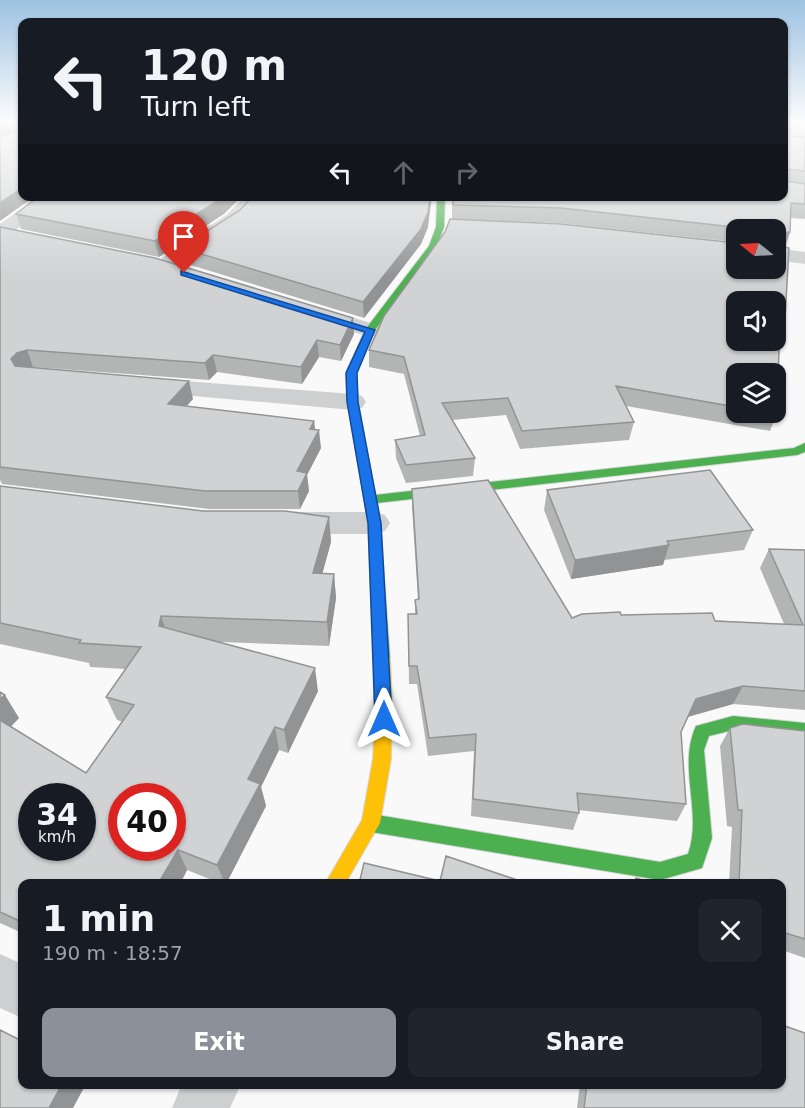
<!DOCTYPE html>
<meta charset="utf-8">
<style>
body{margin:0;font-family:"DejaVu Sans",sans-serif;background:#20242c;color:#f1f3f6;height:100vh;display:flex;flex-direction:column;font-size:22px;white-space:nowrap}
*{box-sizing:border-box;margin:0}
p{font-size:20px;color:#9ea1a6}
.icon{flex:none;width:33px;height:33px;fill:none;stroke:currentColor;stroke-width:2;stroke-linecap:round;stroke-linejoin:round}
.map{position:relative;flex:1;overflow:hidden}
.side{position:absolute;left:18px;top:879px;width:768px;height:210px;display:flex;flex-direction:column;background:#171b24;border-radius:12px;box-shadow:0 2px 4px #0004}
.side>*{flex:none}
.banner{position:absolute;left:18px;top:18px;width:770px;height:183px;border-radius:12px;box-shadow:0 2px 4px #0004;background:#171b24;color:#f1f3f6;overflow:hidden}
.needle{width:39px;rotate:288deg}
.tools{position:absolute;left:726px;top:219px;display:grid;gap:12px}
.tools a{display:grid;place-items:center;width:60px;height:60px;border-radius:12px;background:#171b24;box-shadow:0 2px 4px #0004;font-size:30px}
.speed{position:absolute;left:18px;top:783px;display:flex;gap:12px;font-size:30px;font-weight:700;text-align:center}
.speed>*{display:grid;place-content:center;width:78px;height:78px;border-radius:50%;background:#171b24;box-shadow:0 2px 4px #0004;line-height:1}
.speed small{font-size:15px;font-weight:400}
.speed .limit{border:9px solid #d22;background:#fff;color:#111}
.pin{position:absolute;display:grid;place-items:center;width:51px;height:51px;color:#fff;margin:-62px -26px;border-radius:50% 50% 50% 0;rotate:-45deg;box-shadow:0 0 6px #0007}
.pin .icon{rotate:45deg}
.me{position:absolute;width:66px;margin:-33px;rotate:0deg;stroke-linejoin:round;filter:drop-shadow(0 0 4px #0008)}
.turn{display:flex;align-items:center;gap:21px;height:126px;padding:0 24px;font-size:27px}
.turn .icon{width:78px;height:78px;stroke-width:2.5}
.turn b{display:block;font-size:42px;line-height:51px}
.lanes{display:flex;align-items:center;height:57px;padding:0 24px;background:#0003;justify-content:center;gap:30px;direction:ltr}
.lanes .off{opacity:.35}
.round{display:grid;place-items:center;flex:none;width:63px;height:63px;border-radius:12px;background:#20242c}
.headline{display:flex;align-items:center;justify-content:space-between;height:102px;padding:0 24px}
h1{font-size:36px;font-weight:800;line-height:45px}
.button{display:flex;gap:12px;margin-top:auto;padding:12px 24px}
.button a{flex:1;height:69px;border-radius:12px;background:#8c9099;color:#fff;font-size:24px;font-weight:800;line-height:69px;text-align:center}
.button a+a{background:#20242c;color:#f1f3f6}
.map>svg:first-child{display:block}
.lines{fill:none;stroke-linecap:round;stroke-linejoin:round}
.fast-casing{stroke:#d5d6d7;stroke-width:2}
.slow-casing{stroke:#d5d6d7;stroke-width:2}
.street{fill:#cecfd0;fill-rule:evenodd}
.fast{fill:#4caf50;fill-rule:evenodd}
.slow{fill:#ffc107;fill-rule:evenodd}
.wall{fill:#b3b5b5;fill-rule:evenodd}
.shaded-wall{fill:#929394}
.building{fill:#d0d2d3;stroke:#929394;stroke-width:1.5;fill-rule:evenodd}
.route{fill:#1a73e8;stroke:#114b97;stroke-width:1.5}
</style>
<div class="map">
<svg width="805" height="1108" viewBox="0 0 805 1108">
<rect width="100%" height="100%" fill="#f9f9f9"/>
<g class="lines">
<g class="fast-casing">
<path id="fast" d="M 437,196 L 445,196 L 444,227 L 437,246 L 375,330 L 356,373 L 358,402 L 375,495 L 794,448 L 805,443 L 805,452 L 797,455 L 377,503 L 380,523 L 390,658 L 387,662 L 382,664 L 377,662 L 374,658 L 368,523 L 348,402 L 346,373 L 365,330 L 429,246 L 436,227 Z
M 733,716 L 805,723 L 805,737 L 733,730 L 709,736 L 704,750 L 712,838 L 702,868 L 660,880 L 371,832 L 365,829 L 362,823 L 365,817 L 371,814 L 660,862 L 688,854 C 703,812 677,767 696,726 Z"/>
</g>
<g class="slow-casing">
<path id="slow" d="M 382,652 L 387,654 L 390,658 L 392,700 L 391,759 L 380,823 L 345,884 L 325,884 L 362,820 L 373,759 L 376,700 L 374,658 L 377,654 Z"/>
</g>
<path class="street" d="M 39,196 L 60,196 L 7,237 L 0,239 L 0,224 Z
M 246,196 L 266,196 L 240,223 L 170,270 L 156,270 L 153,266 L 156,262 L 226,215 Z
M 776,248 L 805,252 L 805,264 L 776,260 Z
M 310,305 L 378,325 L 382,330 L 378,335 L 370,337 L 302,317 L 299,312 L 302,307 Z
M 145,378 L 353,394 L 362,396 L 366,402 L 362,408 L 353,410 L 136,391 L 132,386 L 136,381 Z
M 285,512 L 374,512 L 385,515 L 390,523 L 385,531 L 374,534 L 285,534 L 274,531 L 269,523 L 274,515 Z
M 0,954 L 22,964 L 22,1018 L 0,1008 Z
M 182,1084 L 241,1084 L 230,1108 L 172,1108 Z"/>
<use href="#fast" class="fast"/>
<use href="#slow" class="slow"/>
</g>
<path class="wall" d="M 783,123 L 805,123 L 805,219 L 791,218 L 790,232 L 785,247 L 785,319 L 780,333 L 777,413 L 770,431 L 626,406 L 634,422 L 629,440 L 520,449 L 506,415 L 452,420 L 475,458 L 473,476 L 406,483 L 396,458 L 395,440 L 420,436 L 404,374 L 369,367 L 369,350 L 736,268 L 776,230 L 736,230 L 736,242 L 559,223 L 452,219 L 452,196 L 783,196 ZM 736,374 L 776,412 L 736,412 Z
M 240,210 L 428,227 L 421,244 L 364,318 L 184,263 L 181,248 Z
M 225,213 L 159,257 L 21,229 L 16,214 Z
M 0,227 L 353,318 L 354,334 L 341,361 L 319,357 L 302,384 L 217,372 L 209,380 L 33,367 L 30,368 L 193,399 L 186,406 L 314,421 L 315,430 L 321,448 L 307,475 L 309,491 L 300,509 L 209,509 L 2,484 L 0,480 Z
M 0,486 L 203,511 L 329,517 L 331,542 L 322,573 L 334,574 L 336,598 L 329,646 L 221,642 L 318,691 L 288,753 L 279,750 L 261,787 L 266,806 L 226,884 L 222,884 L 187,870 L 180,884 L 22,884 L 22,933 L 0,923 L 0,692 L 19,718 L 11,727 L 86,773 L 123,722 L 117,720 L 106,697 L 125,669 L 90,667 L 89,663 L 0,644 Z
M 412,489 L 572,618 L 621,615 L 784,624 L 760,568 L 769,549 L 805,550 L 805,710 L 733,704 L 688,717 L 681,732 L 686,804 L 677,821 L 578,810 L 579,813 L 573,830 L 471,816 L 474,751 L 428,756 L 417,684 L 409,684 L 408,614 L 415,614 L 415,600 L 418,600 L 412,507 Z
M 547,490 L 753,530 L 744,550 L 664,560 L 663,565 L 571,579 L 544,510 Z
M 730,728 L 805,731 L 805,958 L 782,950 L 782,884 L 729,884 L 732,827 L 727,826 L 720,746 Z
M 404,1084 L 418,1084 L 417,1089 Z
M 580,1084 L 782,1084 L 805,1108 L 577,1108 Z"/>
<path class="shaded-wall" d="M 0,123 L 21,123 L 22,127 L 0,138 Z
M 22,188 L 22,196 L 35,196 L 0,221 L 0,203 Z
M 225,196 L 242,196 L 225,213 L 159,257 L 155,241 Z
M 430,196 L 432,196 L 428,227 L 421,244 L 364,318 L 363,302 Z
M 790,232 L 785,247 L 776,248 L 779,233 Z
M 353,318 L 354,334 L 341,361 L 340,345 Z
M 317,340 L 319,357 L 302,384 L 301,367 Z
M 27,350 L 33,367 L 23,370 L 18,376 L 11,359 L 17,353 Z
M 213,355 L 217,372 L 209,380 L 205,363 Z
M 189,381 L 193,399 L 173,421 L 168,404 Z
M 314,421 L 316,437 L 319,430 L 321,448 L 307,475 L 309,491 L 300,509 L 298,491 L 297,471 L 310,429 Z
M 329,517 L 331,542 L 316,597 L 313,573 Z
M 669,545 L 663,565 L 571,579 L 575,560 Z
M 334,574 L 336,598 L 329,646 L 327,622 Z
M 161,616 L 169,640 L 159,626 Z
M 315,668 L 318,691 L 288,753 L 284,730 Z
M 743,686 L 733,704 L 687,717 L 696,699 Z
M 5,695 L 19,718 L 2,735 L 0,732 L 0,699 Z
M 275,727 L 279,750 L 261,787 L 266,806 L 226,884 L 225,884 L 217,865 L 248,779 Z
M 178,850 L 187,870 L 180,884 L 158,884 Z
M 62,1084 L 86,1084 L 73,1108 L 49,1108 Z"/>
<path class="building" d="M 19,123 L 22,123 L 22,188 L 0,203 L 0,137 L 19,129 Z
M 783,123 L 785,123 L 785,136 L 805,137 L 805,171 L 786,169 L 786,181 L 805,184 L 805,204 L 791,203 L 790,232 L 779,233 L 780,246 L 789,248 L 785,319 L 780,318 L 777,413 L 772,412 L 776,412 L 776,374 L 736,374 L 736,407 L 616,386 L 634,422 L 522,431 L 508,398 L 442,403 L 475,458 L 406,465 L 395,440 L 425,435 L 404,357 L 369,350 L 384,316 L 445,232 L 450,219 L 561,224 L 736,243 L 736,268 L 776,268 L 776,230 L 742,230 L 742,228 L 561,208 L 453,205 L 453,196 L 783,196 ZM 736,302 L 776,302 L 776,340 L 736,340 Z
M 39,196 L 225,196 L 155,241 L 16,214 Z
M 253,196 L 430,196 L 428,212 L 421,229 L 363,302 L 181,248 L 240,210 Z
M 0,227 L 155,258 L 353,318 L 340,345 L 317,340 L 301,367 L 213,355 L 205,363 L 27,350 L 17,353 L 11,359 L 15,366 L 189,381 L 168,404 L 314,421 L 310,429 L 319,430 L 297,471 L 307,473 L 298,491 L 205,491 L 0,467 Z
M 710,470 L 753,530 L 667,541 L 669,545 L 575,560 L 547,490 Z
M 488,480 L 572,618 L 582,614 L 620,612 L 621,615 L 712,613 L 715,621 L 803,625 L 769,549 L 805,550 L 805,691 L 743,686 L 696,699 L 681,732 L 686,804 L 577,793 L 579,813 L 473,799 L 476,734 L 429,738 L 417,666 L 409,666 L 408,614 L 417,614 L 415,600 L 419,599 L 412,489 Z
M 0,486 L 203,511 L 285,511 L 329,517 L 313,573 L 334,574 L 327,622 L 161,616 L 159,626 L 315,668 L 284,730 L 275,727 L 248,779 L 260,784 L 217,865 L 178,850 L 158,884 L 22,884 L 22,922 L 0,912 L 0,720 L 86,773 L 134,705 L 106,697 L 141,647 L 79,643 L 81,640 L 0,623 ZM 32,796 L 82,796 L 82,848 L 32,848 ZM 122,796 L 172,796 L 172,848 L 122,848 Z
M 0,692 L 5,695 L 0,699 Z
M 743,724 L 805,731 L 805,939 L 782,932 L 782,884 L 739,884 L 742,810 L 738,810 L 730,728 Z
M 446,856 L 529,884 L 359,884 L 364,863 L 440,881 Z
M 636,878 L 656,884 L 635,884 Z
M 782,1025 L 805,1033 L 805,1108 L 584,1108 L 587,1084 L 782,1084 Z
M 0,1030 L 22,1041 L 22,1084 L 62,1084 L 49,1108 L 0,1108 Z"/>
<linearGradient id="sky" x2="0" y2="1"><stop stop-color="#9dc2e2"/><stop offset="0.44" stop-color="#fcfcfc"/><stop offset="1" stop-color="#fcfcfc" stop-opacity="0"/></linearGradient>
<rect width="805" height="278" fill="url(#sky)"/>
<path class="route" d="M 181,271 L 375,330 L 357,373 L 358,402 L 381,523 L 392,719 L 390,724 L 378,724 L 375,719 L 368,523 L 347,402 L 346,373 L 365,332 L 181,275 Z"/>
</svg>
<div class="tools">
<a><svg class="needle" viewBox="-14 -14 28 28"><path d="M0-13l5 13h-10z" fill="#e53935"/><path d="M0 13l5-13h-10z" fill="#9ea1a6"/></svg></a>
<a><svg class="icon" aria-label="sound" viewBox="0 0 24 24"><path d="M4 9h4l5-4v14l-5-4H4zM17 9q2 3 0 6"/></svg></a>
<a><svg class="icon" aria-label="layers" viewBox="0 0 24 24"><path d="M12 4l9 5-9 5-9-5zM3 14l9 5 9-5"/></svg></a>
</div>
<div class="speed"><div>34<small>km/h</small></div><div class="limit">40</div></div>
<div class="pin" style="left:184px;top:273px;background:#d93025"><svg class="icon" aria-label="arrive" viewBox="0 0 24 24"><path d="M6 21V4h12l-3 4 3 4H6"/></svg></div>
<svg class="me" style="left:384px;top:719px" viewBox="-20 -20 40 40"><path d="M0-17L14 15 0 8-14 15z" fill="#1a73e8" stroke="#fff" stroke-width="4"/></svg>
<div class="banner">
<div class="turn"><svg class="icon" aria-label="left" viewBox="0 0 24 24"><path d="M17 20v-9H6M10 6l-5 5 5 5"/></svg><div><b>120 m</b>Turn left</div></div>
<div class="lanes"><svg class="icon" aria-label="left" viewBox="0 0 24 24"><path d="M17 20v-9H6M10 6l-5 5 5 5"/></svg><svg class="icon off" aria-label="ahead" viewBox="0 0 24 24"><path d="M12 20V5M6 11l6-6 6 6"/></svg><svg class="icon off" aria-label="right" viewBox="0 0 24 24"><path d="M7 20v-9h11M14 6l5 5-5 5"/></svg></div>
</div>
<section class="side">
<div class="headline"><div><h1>1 min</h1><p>190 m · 18:57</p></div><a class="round"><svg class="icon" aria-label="close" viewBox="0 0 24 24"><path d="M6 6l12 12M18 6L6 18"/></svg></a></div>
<div class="button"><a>Exit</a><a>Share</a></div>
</section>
</div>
